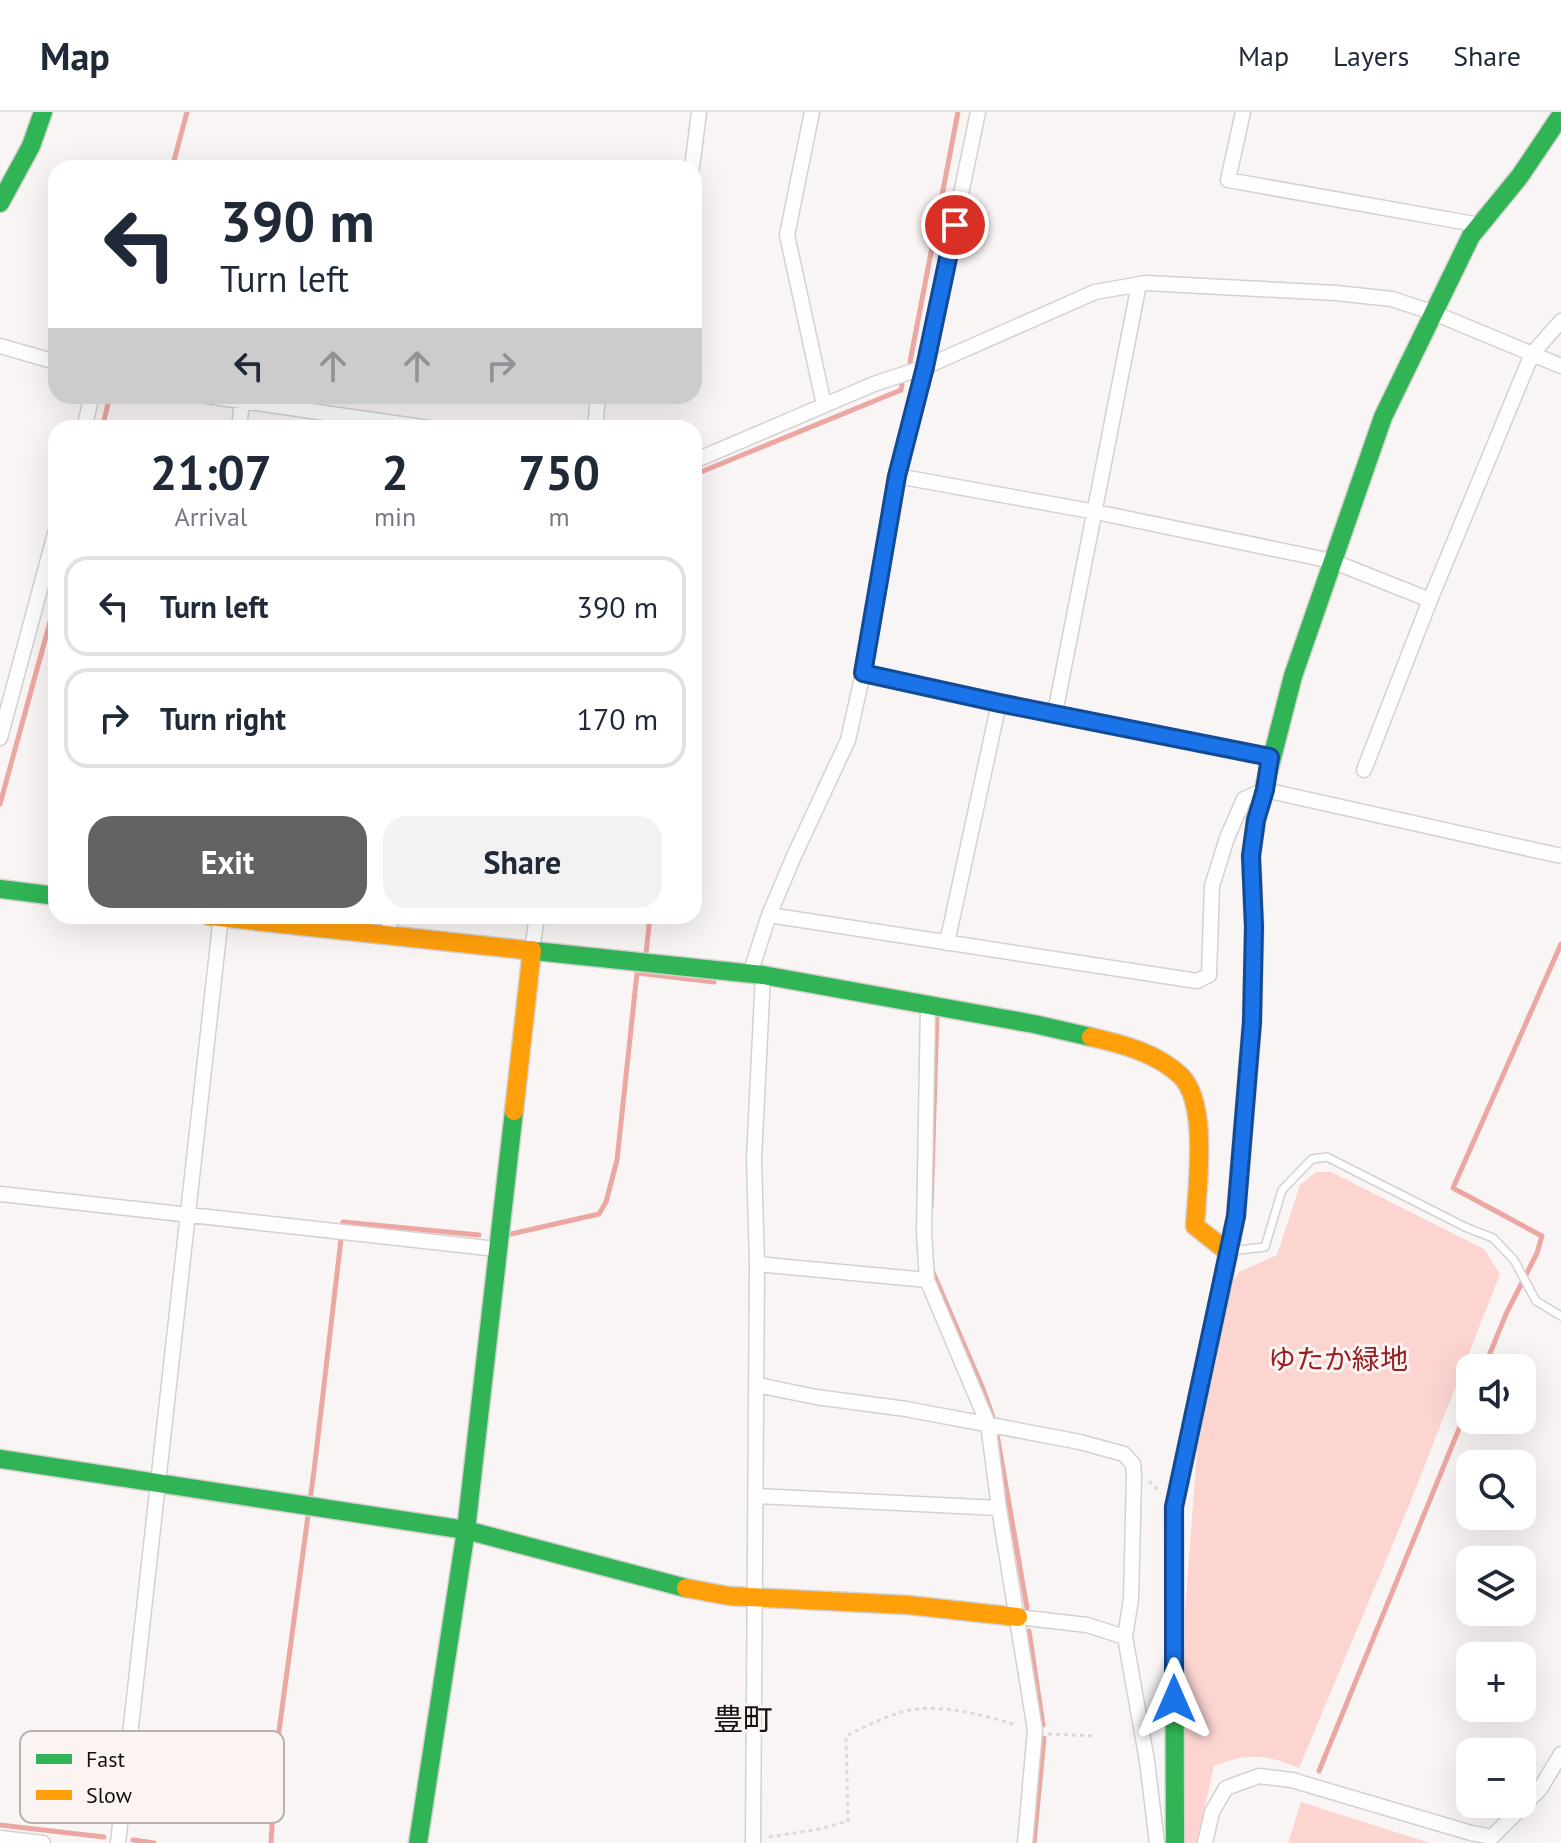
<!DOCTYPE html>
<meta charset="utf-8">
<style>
body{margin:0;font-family:"PT Sans","Noto Sans JP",sans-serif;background:#f2f2f3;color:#1f2937;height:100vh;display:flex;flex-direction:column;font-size:30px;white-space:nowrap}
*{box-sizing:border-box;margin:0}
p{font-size:26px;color:#747a83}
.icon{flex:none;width:44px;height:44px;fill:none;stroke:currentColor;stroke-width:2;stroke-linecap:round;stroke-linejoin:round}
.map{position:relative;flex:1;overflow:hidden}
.side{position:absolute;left:48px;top:308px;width:654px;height:504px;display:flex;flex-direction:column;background:#fff;border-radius:24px;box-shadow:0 8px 32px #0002}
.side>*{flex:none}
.guide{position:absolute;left:48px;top:48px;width:654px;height:244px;border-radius:24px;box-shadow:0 8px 32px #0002;background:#fff;color:#1f2937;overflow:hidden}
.controls{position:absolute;left:1456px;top:1242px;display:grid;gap:16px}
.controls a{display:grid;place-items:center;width:80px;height:80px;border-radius:16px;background:#fff;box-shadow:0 8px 32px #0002;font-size:40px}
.pin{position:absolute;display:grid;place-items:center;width:68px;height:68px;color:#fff;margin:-34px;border:4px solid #fff;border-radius:50%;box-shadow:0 2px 8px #0007}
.me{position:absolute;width:88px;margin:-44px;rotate:0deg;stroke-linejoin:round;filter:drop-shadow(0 0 6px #0008)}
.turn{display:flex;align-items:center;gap:28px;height:168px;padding:0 40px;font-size:36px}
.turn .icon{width:104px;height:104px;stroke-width:2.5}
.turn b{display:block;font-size:56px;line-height:68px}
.lanes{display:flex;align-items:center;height:76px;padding:0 40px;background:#0003;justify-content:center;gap:40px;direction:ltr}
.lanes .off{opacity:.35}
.eta{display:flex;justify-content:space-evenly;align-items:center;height:136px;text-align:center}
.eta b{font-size:48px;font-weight:600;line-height:56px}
.button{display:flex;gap:16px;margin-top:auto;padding:16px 40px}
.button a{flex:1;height:92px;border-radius:24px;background:#646161;color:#fff;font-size:32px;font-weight:600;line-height:92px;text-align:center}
.button a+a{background:#f2f2f3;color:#1f2937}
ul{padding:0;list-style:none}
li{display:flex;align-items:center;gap:24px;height:100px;margin:0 16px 12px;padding:0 24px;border:4px solid #e0e1e3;border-radius:24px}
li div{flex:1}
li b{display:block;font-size:30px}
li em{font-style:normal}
header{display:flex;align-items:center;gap:48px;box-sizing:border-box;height:112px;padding:0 40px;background:#fff;border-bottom:2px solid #e0e1e3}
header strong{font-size:38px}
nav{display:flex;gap:44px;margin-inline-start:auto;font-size:28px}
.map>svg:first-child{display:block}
.green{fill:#fcd5d1}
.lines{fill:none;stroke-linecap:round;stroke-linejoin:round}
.stream{stroke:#eda7a2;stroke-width:5}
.lane-casing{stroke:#d4d1d0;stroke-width:10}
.street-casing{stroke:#d4d1d0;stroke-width:17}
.fast-casing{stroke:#d4d1d0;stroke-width:21}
.slow-casing{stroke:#d4d1d0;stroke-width:21}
.path{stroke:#dad9d9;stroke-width:3;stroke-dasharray:4 4;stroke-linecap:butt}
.lane{stroke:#fefefe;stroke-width:7}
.street{stroke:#fefefe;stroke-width:14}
.fast{stroke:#30b455;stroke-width:18}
.slow{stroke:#ff9f0a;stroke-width:18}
.route-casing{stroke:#114b97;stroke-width:20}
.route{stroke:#1a73e8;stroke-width:14}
.labels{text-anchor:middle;stroke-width:6;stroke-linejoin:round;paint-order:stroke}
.park-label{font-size:28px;fill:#952023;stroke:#fbf4f3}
.neighbourhood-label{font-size:30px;fill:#141211;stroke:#fbf4f3}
.key{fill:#fbf4f3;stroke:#b6b0af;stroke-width:2}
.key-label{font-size:22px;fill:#141211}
</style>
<header>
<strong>Map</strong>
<nav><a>Map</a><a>Layers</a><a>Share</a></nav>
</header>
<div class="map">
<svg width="1561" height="1731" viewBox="0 0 1561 1731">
<rect width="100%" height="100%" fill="#f9f5f5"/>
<path class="green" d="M 1316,1060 L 1331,1060 L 1484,1137 L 1500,1162 L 1410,1391 L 1299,1656 C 1266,1642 1248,1641 1214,1654 L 1197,1731 L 1184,1731 L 1185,1500 L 1198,1327 L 1233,1169 L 1239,1160 L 1277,1143 L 1300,1073 Z
M 1301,1690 L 1430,1731 L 1288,1731 Z"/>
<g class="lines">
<path class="stream" d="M 172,56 L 187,0
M 910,250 L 958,0
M 102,316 L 110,284
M 694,379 L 696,362 L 901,278 L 902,272
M 0,692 L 56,488
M 646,842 L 650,804
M 931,1096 L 937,901
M 511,1122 L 599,1102 L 606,1090 L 617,1048 L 637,861 L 714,870
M 932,1158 L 983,1277 L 995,1311 L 1027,1496
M 1484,1256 L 1506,1202 L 1537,1141 L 1542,1124 L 1453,1076 L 1561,832
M 1029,1519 L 1043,1613
M 1319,1659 L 1470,1290
M 0,1713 L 104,1725
M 133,1728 L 154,1731
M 271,1731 L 277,1634 L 314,1359 L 343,1110 L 479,1123
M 1034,1731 L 1044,1626"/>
<g class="lane-casing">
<path id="lane" d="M 1230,1139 L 1265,1135 L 1282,1078 L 1312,1047 L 1327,1045 L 1465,1115 L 1493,1126 L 1514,1148 L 1536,1189 L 1561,1204"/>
</g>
<g class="street-casing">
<path id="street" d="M 812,0 L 787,123 L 824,293
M 1243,0 L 1228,68 L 1480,113
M 692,56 L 699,0
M 0,234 L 56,250
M 207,284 L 429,316
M 84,316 L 92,284
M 239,316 L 242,289
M 595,316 L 598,284
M 694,349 L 874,272 L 925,255 L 1095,180 L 1146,171 L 1336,181 L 1392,187 L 1434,201 L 1561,254
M 897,364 L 1096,400 L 1332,449 L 1430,488
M 863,561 L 1270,645
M 1055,601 L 1139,172
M 0,626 L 56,418
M 1364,658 L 1430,488 L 1532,242 L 1561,209
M 769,803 L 1197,869 L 1209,863 L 1212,774 L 1227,726 L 1244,687 L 1265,678 L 1561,744
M 389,823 L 390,804
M 947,831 L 999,591
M 532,838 L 537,804
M 750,862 L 769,803 L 794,744 L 848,628 L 863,561 L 897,364 L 925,255 L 978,0
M 928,892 L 924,1120 L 927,1168 L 988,1312 L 999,1396 L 1035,1618 L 1025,1731
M 0,1082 L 497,1137
M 757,1152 L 927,1168
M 757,1273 L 816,1285 L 906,1297 L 1080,1330 L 1124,1342 L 1133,1352 L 1134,1365 L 1131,1487 L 1125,1525
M 755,1384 L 999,1396
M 1018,1505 L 1087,1513 L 1125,1525 L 1147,1649 L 1157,1731
M 0,1726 L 43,1731
M 118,1731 L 221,804
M 753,1731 L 757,1152 L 754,1047 L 763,863
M 1205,1731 L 1212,1700 L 1226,1676 L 1259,1664 L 1292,1668 L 1471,1721 L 1492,1725 L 1540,1677 L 1561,1642"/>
</g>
<g class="fast-casing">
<path id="fast" d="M 0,91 L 31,34 L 43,0
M 1252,765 L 1251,744 L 1256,708 L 1293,564 L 1383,305 L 1471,124 L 1520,64 L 1561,3
M 0,777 L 56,784
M 525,838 L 763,863 L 1034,912 L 1091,925
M 0,1347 L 466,1418 L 686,1476
M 418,1731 L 466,1418 L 514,999
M 1175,1731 L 1174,1395 L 1218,1191"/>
</g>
<g class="slow-casing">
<path id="slow" d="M 209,804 L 525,838
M 1091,925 C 1122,932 1157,941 1181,964 C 1209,992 1197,1077 1195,1114 L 1228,1140
M 514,999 L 532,838
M 1218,1191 L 1236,1104 L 1252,910 L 1254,815 L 1252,765
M 686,1476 L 729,1484 L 908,1493 L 1018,1505"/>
</g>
<path class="path" d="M 1149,1369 L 1161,1381
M 1048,1622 L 1096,1624
M 769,1725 L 820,1717 L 848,1709 L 846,1624 C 864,1615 898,1598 917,1597 C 952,1594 985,1604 1017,1613"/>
<use href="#lane" class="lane"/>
<use href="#street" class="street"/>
<use href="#fast" class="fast"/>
<use href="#slow" class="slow"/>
</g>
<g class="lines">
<g class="route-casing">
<path id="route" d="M 955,113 L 925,255 L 897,364 L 863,561 L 999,591 L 1270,645 L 1265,678 L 1256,708 L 1251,744 L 1254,815 L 1252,910 L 1236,1104 L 1174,1395 L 1174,1587"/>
</g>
<use href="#route" class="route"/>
</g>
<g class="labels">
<g class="park-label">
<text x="1338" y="1257">ゆたか緑地</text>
</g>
<g class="neighbourhood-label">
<text x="743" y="1618">豊町</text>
</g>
</g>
<rect x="20" y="1619" width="264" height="92" rx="12" class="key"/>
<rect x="36" y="1642" width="36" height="10" fill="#30b455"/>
<rect x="36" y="1678" width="36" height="10" fill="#ff9f0a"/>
<g class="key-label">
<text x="86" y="1655">Fast</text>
<text x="86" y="1691">Slow</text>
</g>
</svg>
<div class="controls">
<a><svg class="icon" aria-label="sound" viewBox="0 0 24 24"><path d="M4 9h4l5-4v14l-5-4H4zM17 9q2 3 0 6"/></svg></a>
<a><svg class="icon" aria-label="search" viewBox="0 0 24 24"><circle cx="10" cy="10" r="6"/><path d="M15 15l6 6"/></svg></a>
<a><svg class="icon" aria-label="layers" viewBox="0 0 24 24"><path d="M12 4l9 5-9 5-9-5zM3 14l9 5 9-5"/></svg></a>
<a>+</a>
<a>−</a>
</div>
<div class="pin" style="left:955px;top:113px;background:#d93025"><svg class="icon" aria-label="arrive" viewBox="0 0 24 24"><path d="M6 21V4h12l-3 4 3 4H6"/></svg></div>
<svg class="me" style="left:1174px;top:1587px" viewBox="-20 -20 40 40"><path d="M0-17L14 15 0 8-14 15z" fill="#1a73e8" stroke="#fff" stroke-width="4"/></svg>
<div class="guide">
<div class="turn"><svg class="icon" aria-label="left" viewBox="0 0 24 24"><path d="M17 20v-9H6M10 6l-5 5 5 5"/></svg><div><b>390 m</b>Turn left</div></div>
<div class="lanes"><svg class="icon" aria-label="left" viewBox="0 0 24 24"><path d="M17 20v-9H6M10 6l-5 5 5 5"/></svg><svg class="icon off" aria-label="ahead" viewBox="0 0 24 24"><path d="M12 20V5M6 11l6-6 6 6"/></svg><svg class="icon off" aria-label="ahead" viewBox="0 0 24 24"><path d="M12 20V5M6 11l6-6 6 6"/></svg><svg class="icon off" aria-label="right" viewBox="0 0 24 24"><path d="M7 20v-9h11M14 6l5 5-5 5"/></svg></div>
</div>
<section class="side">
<div class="eta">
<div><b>21:07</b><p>Arrival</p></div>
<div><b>2</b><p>min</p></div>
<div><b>750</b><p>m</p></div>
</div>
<ul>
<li><svg class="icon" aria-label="left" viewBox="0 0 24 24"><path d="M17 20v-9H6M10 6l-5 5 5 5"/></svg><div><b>Turn left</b></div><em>390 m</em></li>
<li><svg class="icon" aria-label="right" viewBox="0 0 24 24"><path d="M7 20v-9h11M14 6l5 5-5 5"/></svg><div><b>Turn right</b></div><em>170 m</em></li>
</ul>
<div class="button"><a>Exit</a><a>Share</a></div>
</section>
</div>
